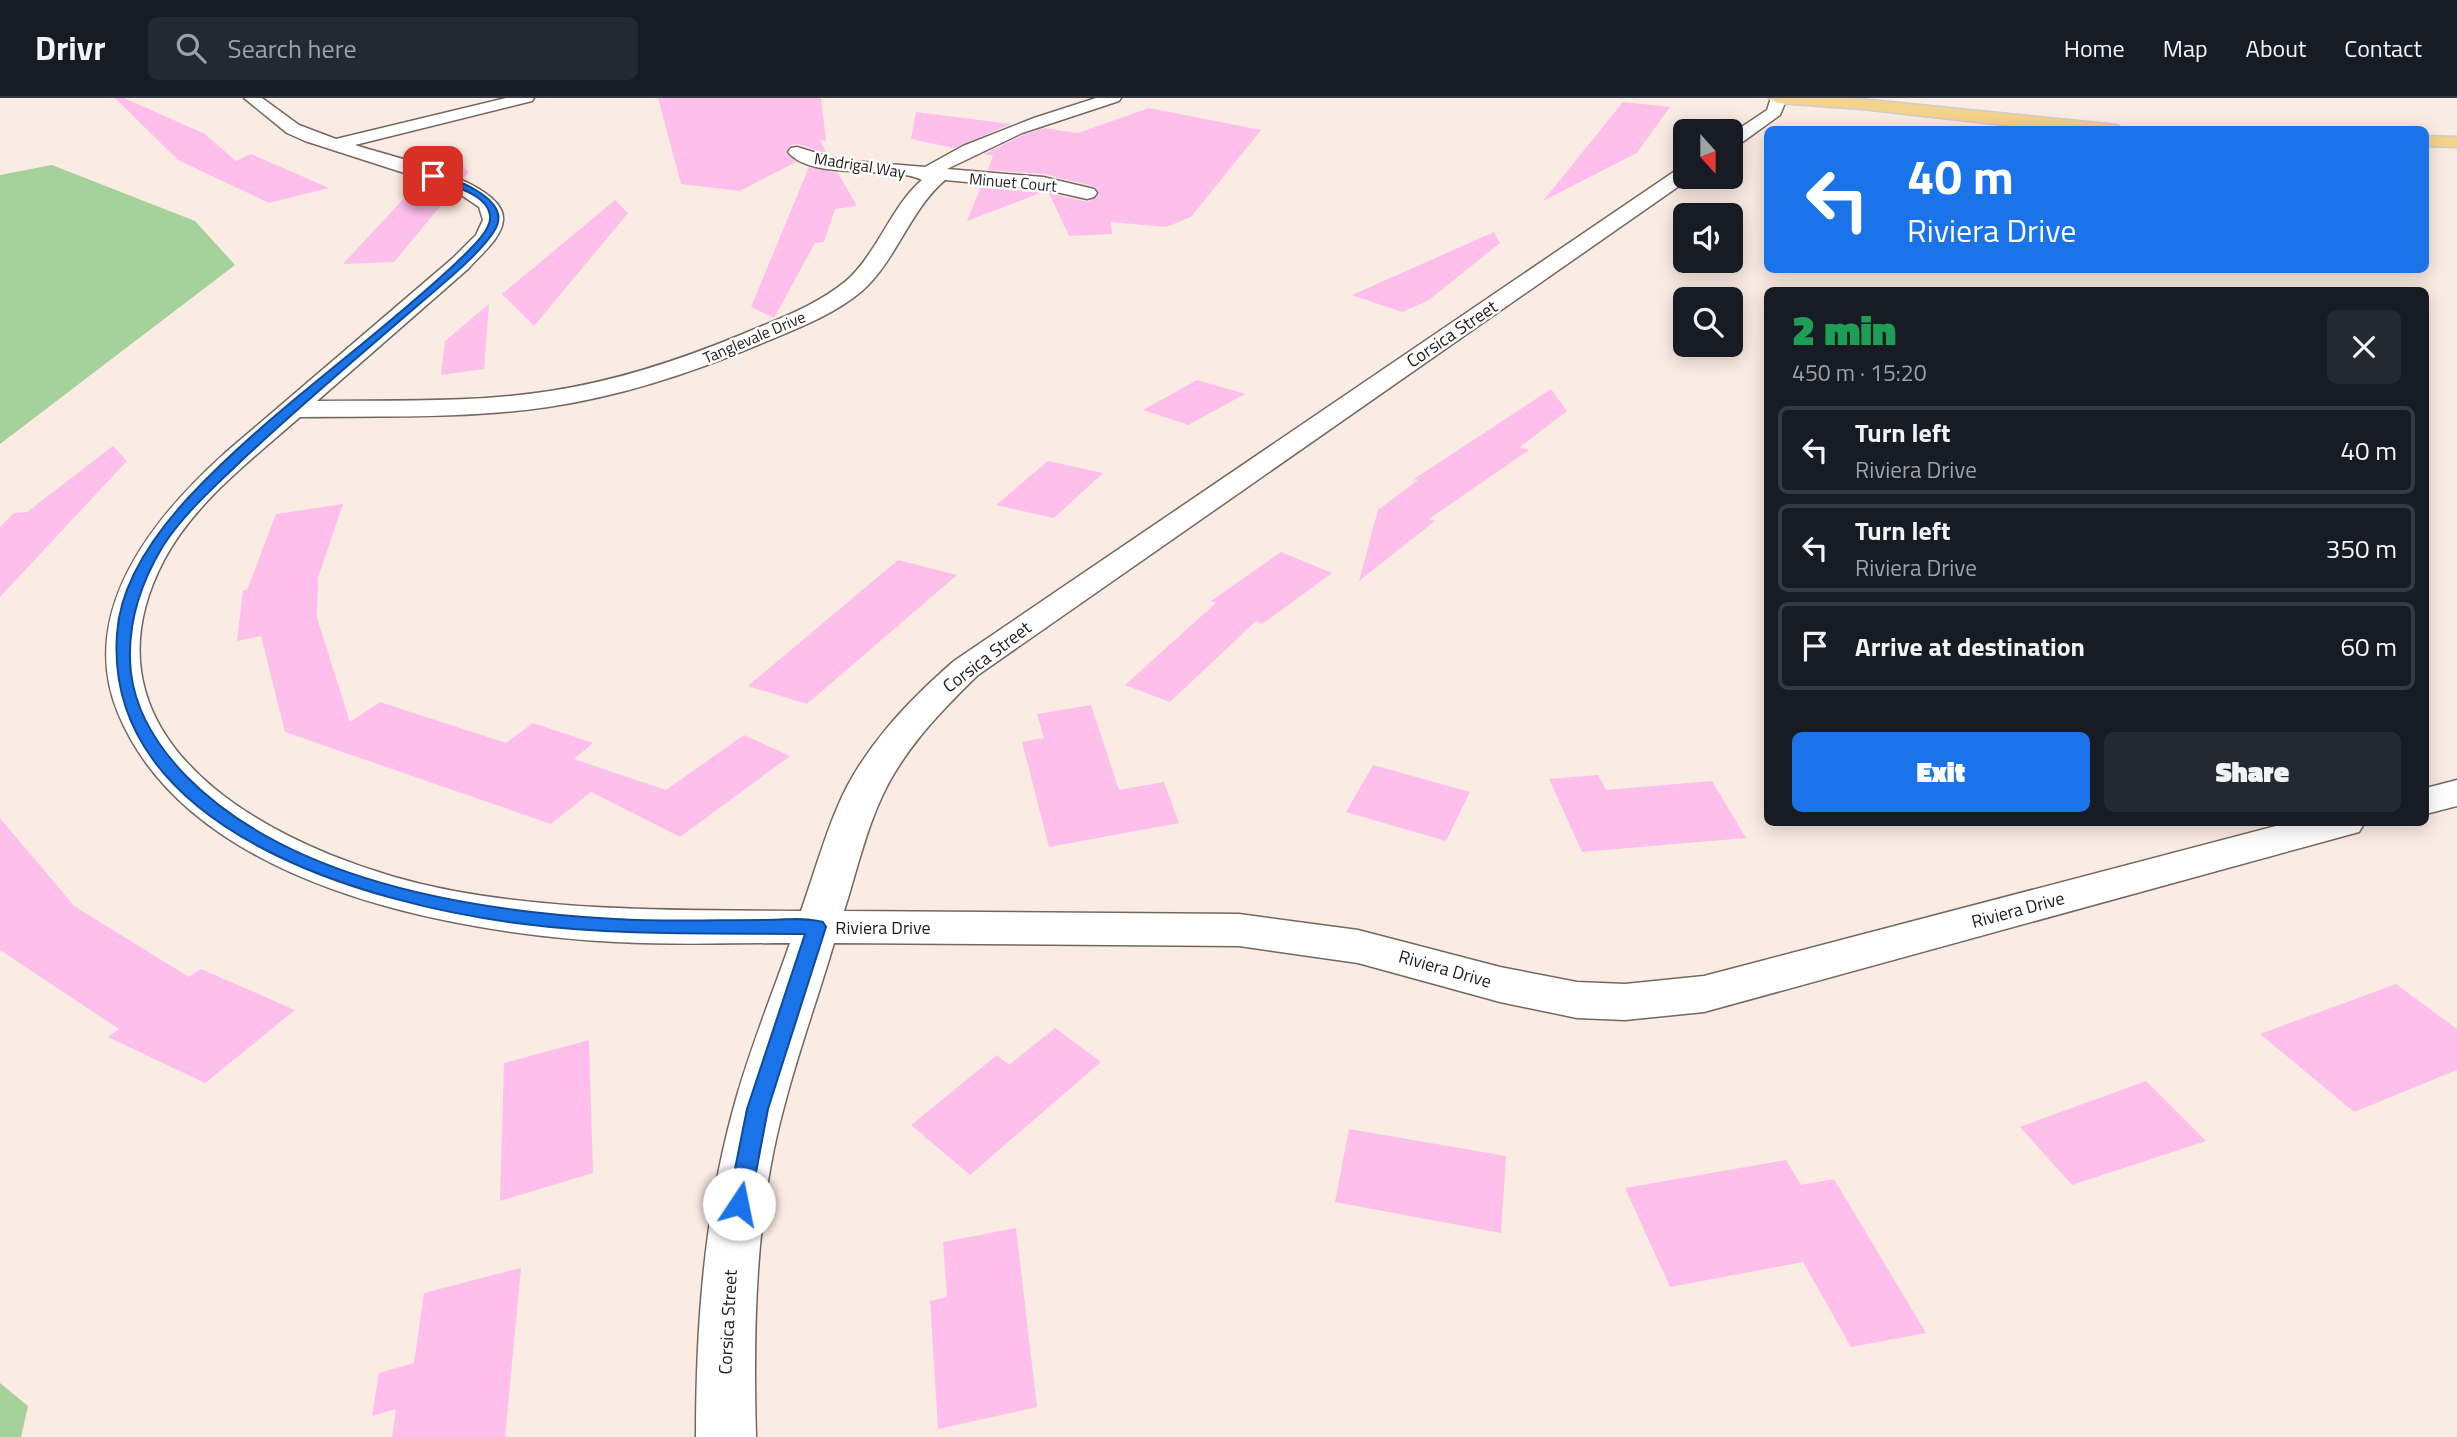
<!DOCTYPE html>
<meta charset="utf-8">
<style>
body{margin:0;font-family:"Titillium Web",sans-serif;background:#242831;color:#f1f3f6;height:100vh;display:flex;flex-direction:column;font-size:26px;white-space:nowrap}
*{box-sizing:border-box;margin:0}
p{font-size:23px;color:#9ea1a6}
.icon{flex:none;width:38px;height:38px;fill:none;stroke:currentColor;stroke-width:2;stroke-linecap:round;stroke-linejoin:round}
.map{position:relative;flex:1;overflow:hidden}
.side{position:absolute;left:1764px;top:189px;width:665px;height:539px;display:flex;flex-direction:column;background:#171b24;border-radius:10px;box-shadow:0 4px 18px #0003}
.side>*{flex:none}
.banner{position:absolute;left:1764px;top:28px;width:665px;height:147px;border-radius:10px;box-shadow:0 4px 18px #0003;background:#1a73e8;color:#fff;overflow:hidden}
.needle{width:46px;rotate:159deg}
.controls{position:absolute;left:1673px;top:21px;display:grid;gap:14px}
.controls a{display:grid;place-items:center;width:70px;height:70px;border-radius:10px;background:#171b24;box-shadow:0 4px 18px #0003;font-size:35px}
.pin{position:absolute;display:grid;place-items:center;width:60px;height:60px;color:#fff;margin:-30px;border-radius:14px;box-shadow:0 4px 10px #0006}
.me{position:absolute;width:77px;margin:-38px;rotate:11deg;stroke-linejoin:round;filter:drop-shadow(0 0 5px #0008)}
.turn{display:flex;align-items:center;gap:24px;height:147px;padding:0 28px;font-size:32px}
.turn .icon{width:91px;height:91px;stroke-width:2.5}
.turn b{display:block;font-size:49px;line-height:60px}
.round{display:grid;place-items:center;flex:none;width:74px;height:74px;border-radius:10px;background:#242831}
.summary{display:flex;align-items:center;justify-content:space-between;height:119px;padding:0 28px}
h1{font-size:42px;font-weight:800;line-height:52px;color:#1e9e55}
.action{display:flex;gap:14px;margin-top:auto;padding:14px 28px}
.action a{flex:1;height:80px;border-radius:10px;background:#1a73e8;color:#fff;font-size:28px;font-weight:800;line-height:80px;text-align:center}
.action a+a{background:#242831;color:#f1f3f6}
ul{padding:0;list-style:none}
li{display:flex;align-items:center;gap:21px;height:88px;margin:0 14px 10px;padding:0 14px;border:4px solid #363941;border-radius:10px}
li div{flex:1}
li b{display:block;font-size:26px}
li em{font-style:normal}
header{display:flex;align-items:center;gap:42px;box-sizing:border-box;height:98px;padding:0 35px;background:#171b24;border-bottom:2px solid #363941}
header strong{font-size:33px}
nav{display:flex;gap:38px;margin-inline-start:auto;font-size:24px}
.search{width:490px;height:63px;background:#242831;display:flex;align-items:center;gap:18px;box-sizing:border-box;padding:0 24px;border-radius:10px;color:#9ea1a6;font-size:26px}
.map>svg:first-child{display:block}
.green{fill:#a5d19a}
.building{fill:#febfed}
.lines{fill:none;stroke-linecap:round;stroke-linejoin:round}
.minor-casing{stroke:#746760;stroke-width:3}
.major-casing{stroke:#cecdcc;stroke-width:3}
.minor{fill:#fff;fill-rule:evenodd}
.major{fill:#f4d38c;fill-rule:evenodd}
.route{fill:#1a73e8;stroke:#114b97;stroke-width:2}
.labels{text-anchor:middle;stroke-width:5;stroke-linejoin:round;paint-order:stroke}
.far-street-label{font-size:16px;fill:#211c19;stroke:#fff}
.street-label{font-size:18px;fill:#211c19;stroke:#fff}
</style>
<header>
<strong>Drivr</strong>
<div class="search"><svg class="icon" aria-label="search" viewBox="0 0 24 24"><circle cx="10" cy="10" r="6"/><path d="M15 15l6 6"/></svg>Search here</div>
<nav><a>Home</a><a>Map</a><a>About</a><a>Contact</a></nav>
</header>
<div class="map">
<svg width="2457" height="1339" viewBox="0 0 2457 1339">
<rect width="100%" height="100%" fill="#faebe3"/>
<path class="green" d="M 52,67 L 195,123 L 235,167 L 0,346 L 0,77 Z
M 0,1285 L 28,1308 L 21,1339 L 0,1339 Z"/>
<path class="building" d="M 115,0 L 124,0 L 205,36 L 236,63 L 251,56 L 329,90 L 269,105 L 178,62 Z
M 658,0 L 821,0 L 826,43 L 820,42 L 827,56 L 798,46 L 791,47 L 785,54 L 796,64 L 740,93 L 681,86 Z
M 1623,4 L 1670,9 L 1637,55 L 1543,103 Z
M 1149,10 L 1261,32 L 1191,119 L 1166,129 L 1111,124 L 1112,136 L 1069,138 L 1049,95 L 1088,104 L 1099,97 L 1096,89 L 1044,76 L 988,72 L 993,58 L 984,56 L 1023,37 L 1044,30 L 1078,35 Z
M 916,14 L 1011,26 L 954,50 L 911,41 Z
M 446,54 L 469,74 L 464,80 L 433,68 Z
M 809,69 L 838,75 L 857,108 L 835,111 L 824,144 L 815,145 L 774,220 L 751,209 Z
M 420,83 L 452,94 L 394,164 L 343,166 Z
M 981,88 L 1043,94 L 967,123 Z
M 615,102 L 628,115 L 534,228 L 502,196 Z
M 1494,134 L 1500,145 L 1429,202 L 1402,214 L 1352,197 Z
M 489,206 L 484,271 L 441,277 L 445,243 Z
M 1197,282 L 1245,296 L 1188,327 L 1143,312 Z
M 1551,291 L 1567,313 L 1520,349 L 1529,352 L 1429,421 L 1435,423 L 1359,483 L 1378,412 L 1418,382 L 1414,381 Z
M 113,348 L 127,363 L 0,499 L 0,429 L 14,415 L 27,414 Z
M 1048,363 L 1103,375 L 1054,420 L 996,407 Z
M 343,406 L 318,480 L 317,520 L 350,624 L 380,604 L 506,645 L 533,625 L 593,645 L 574,661 L 666,692 L 744,637 L 790,658 L 680,739 L 591,694 L 551,726 L 285,634 L 261,538 L 237,543 L 243,492 L 247,492 L 276,416 Z
M 1281,454 L 1332,475 L 1262,526 L 1256,523 L 1170,604 L 1125,587 L 1216,505 L 1211,503 Z
M 898,462 L 957,477 L 807,606 L 748,588 Z
M 1091,607 L 1119,692 L 1164,684 L 1179,725 L 1049,749 L 1022,644 L 1044,640 L 1037,616 Z
M 1373,667 L 1470,694 L 1446,743 L 1346,714 Z
M 1598,677 L 1606,692 L 1712,683 L 1746,740 L 1582,754 L 1549,681 Z
M 0,720 L 74,808 L 189,879 L 201,871 L 295,912 L 205,985 L 108,939 L 119,931 L 0,852 Z
M 2396,886 L 2457,931 L 2457,972 L 2354,1014 L 2260,936 Z
M 1055,930 L 1101,964 L 970,1077 L 911,1027 L 997,957 L 1009,967 Z
M 589,942 L 593,1075 L 500,1103 L 504,965 Z
M 2146,983 L 2206,1043 L 2072,1087 L 2020,1029 Z
M 1349,1031 L 1506,1058 L 1501,1135 L 1335,1104 Z
M 1786,1062 L 1801,1087 L 1834,1081 L 1926,1235 L 1851,1249 L 1803,1164 L 1670,1189 L 1625,1090 Z
M 1016,1130 L 1037,1309 L 938,1331 L 930,1203 L 947,1199 L 943,1144 Z
M 521,1170 L 505,1339 L 392,1339 L 396,1311 L 372,1318 L 379,1275 L 414,1265 L 424,1195 Z"/>
<g class="lines">
<g class="minor-casing">
<path id="minor" d="M 244,0 L 262,0 L 299,27 L 336,41 L 506,0 L 534,0 L 532,3 L 355,47 C 384,57 507,83 503,122 C 502,140 480,157 469,170 L 317,303 C 395,302 473,305 550,293 C 617,283 680,262 743,236 C 778,221 816,208 846,183 C 877,156 892,107 922,82 C 891,66 813,84 788,54 L 791,50 L 797,49 L 839,62 L 925,69 L 963,48 L 1034,20 L 1096,0 L 1121,0 L 1119,3 L 1022,35 L 947,71 L 1043,79 L 1094,91 L 1097,95 L 1094,99 L 1087,101 L 1043,91 L 945,82 C 910,112 897,161 863,192 C 834,217 796,231 760,246 C 692,275 621,298 548,309 C 466,321 382,318 300,319 C 251,362 195,404 164,462 C 62,657 303,765 454,793 C 569,814 685,812 801,813 C 813,779 823,743 837,710 C 861,652 907,604 954,563 L 1678,71 L 1685,69 L 1685,79 L 1692,79 L 978,577 C 938,616 898,657 877,710 C 863,743 855,779 844,813 L 1239,816 L 1358,832 L 1500,869 L 1577,884 L 1625,886 L 1704,878 L 2291,724 L 2365,724 L 2359,734 L 1704,914 L 1625,922 L 1577,920 L 1500,904 L 1358,865 L 1239,848 L 834,845 C 818,900 798,954 784,1009 C 755,1115 753,1230 756,1339 L 696,1339 C 696,1229 704,1118 733,1012 C 748,955 771,900 790,845 C 732,845 674,847 616,844 C 449,835 189,787 118,615 C 76,513 154,419 225,355 L 453,160 L 476,137 L 483,122 L 479,109 L 451,90 L 305,43 L 287,35 Z
M 1771,0 L 1787,0 L 1780,17 L 1737,48 L 1731,49 L 1731,36 L 1767,12 Z
M 2457,682 L 2457,708 L 2426,716 L 2426,690 Z"/>
</g>
<g class="major-casing">
<path id="major" d="M 1769,0 L 1850,0 L 2117,27 L 2125,32 L 2047,32 L 1862,11 L 1777,5 Z
M 2426,38 L 2457,39 L 2457,49 L 2426,48 Z"/>
</g>
<use href="#minor" class="minor"/>
<use href="#major" class="major"/>
</g>
<path class="route" d="M 430,76 C 451,78 511,100 496,130 C 482,155 439,189 417,208 C 357,260 296,311 238,366 C 212,391 183,417 163,448 C 140,486 126,530 131,575 C 136,615 159,650 186,678 C 290,784 473,813 615,821 C 664,824 714,822 764,822 C 783,822 805,819 823,824 L 826,829 L 768,1011 L 750,1106 L 747,1113 L 739,1115 L 731,1113 L 728,1106 L 747,1011 L 805,836 C 711,835 617,838 524,826 C 370,807 103,733 117,536 C 120,485 155,436 188,400 C 269,313 370,246 456,165 C 466,155 492,133 490,118 C 488,95 448,87 430,80 Z"/>
<g class="labels">
<g class="far-street-label">
<text transform="translate(860 67) rotate(9)" y="6">Madrigal Way</text>
<text transform="translate(1013 84) rotate(5)" y="6">Minuet Court</text>
<text transform="translate(754 239) rotate(-23)" y="6">Tanglevale Drive</text>
</g>
<g class="street-label">
<text transform="translate(1452 236) rotate(-34)" y="6">Corsica Street</text>
<text transform="translate(987 559) rotate(-37)" y="6">Corsica Street</text>
<text transform="translate(2018 812) rotate(-15)" y="6">Riviera Drive</text>
<text x="883" y="836">Riviera Drive</text>
<text transform="translate(1445 871) rotate(16)" y="6">Riviera Drive</text>
<text transform="translate(728 1224) rotate(-87)" y="6">Corsica Street</text>
</g>
</g>
</svg>
<div class="controls">
<a><svg class="needle" viewBox="-14 -14 28 28"><path d="M0-13l5 13h-10z" fill="#e53935"/><path d="M0 13l5-13h-10z" fill="#9ea1a6"/></svg></a>
<a><svg class="icon" aria-label="sound" viewBox="0 0 24 24"><path d="M4 9h4l5-4v14l-5-4H4zM17 9q2 3 0 6"/></svg></a>
<a><svg class="icon" aria-label="search" viewBox="0 0 24 24"><circle cx="10" cy="10" r="6"/><path d="M15 15l6 6"/></svg></a>
</div>
<div class="pin" style="left:433px;top:78px;background:#d93025"><svg class="icon" aria-label="arrive" viewBox="0 0 24 24"><path d="M6 21V4h12l-3 4 3 4H6"/></svg></div>
<svg class="me" style="left:739px;top:1106px" viewBox="-20 -20 40 40"><circle r="19" fill="#fff"/><path d="M0-13L10 11 0 6-10 11z" fill="#1a73e8"/></svg>
<div class="banner">
<div class="turn"><svg class="icon" aria-label="left" viewBox="0 0 24 24"><path d="M17 20v-9H6M10 6l-5 5 5 5"/></svg><div><b>40 m</b>Riviera Drive</div></div>
</div>
<section class="side">
<div class="summary"><div><h1>2 min</h1><p>450 m · 15:20</p></div><a class="round"><svg class="icon" aria-label="close" viewBox="0 0 24 24"><path d="M6 6l12 12M18 6L6 18"/></svg></a></div>
<ul>
<li><svg class="icon" aria-label="left" viewBox="0 0 24 24"><path d="M17 20v-9H6M10 6l-5 5 5 5"/></svg><div><b>Turn left</b><p>Riviera Drive</p></div><em>40 m</em></li>
<li><svg class="icon" aria-label="left" viewBox="0 0 24 24"><path d="M17 20v-9H6M10 6l-5 5 5 5"/></svg><div><b>Turn left</b><p>Riviera Drive</p></div><em>350 m</em></li>
<li><svg class="icon" aria-label="arrive" viewBox="0 0 24 24"><path d="M6 21V4h12l-3 4 3 4H6"/></svg><div><b>Arrive at destination</b></div><em>60 m</em></li>
</ul>
<div class="action"><a>Exit</a><a>Share</a></div>
</section>
</div>
